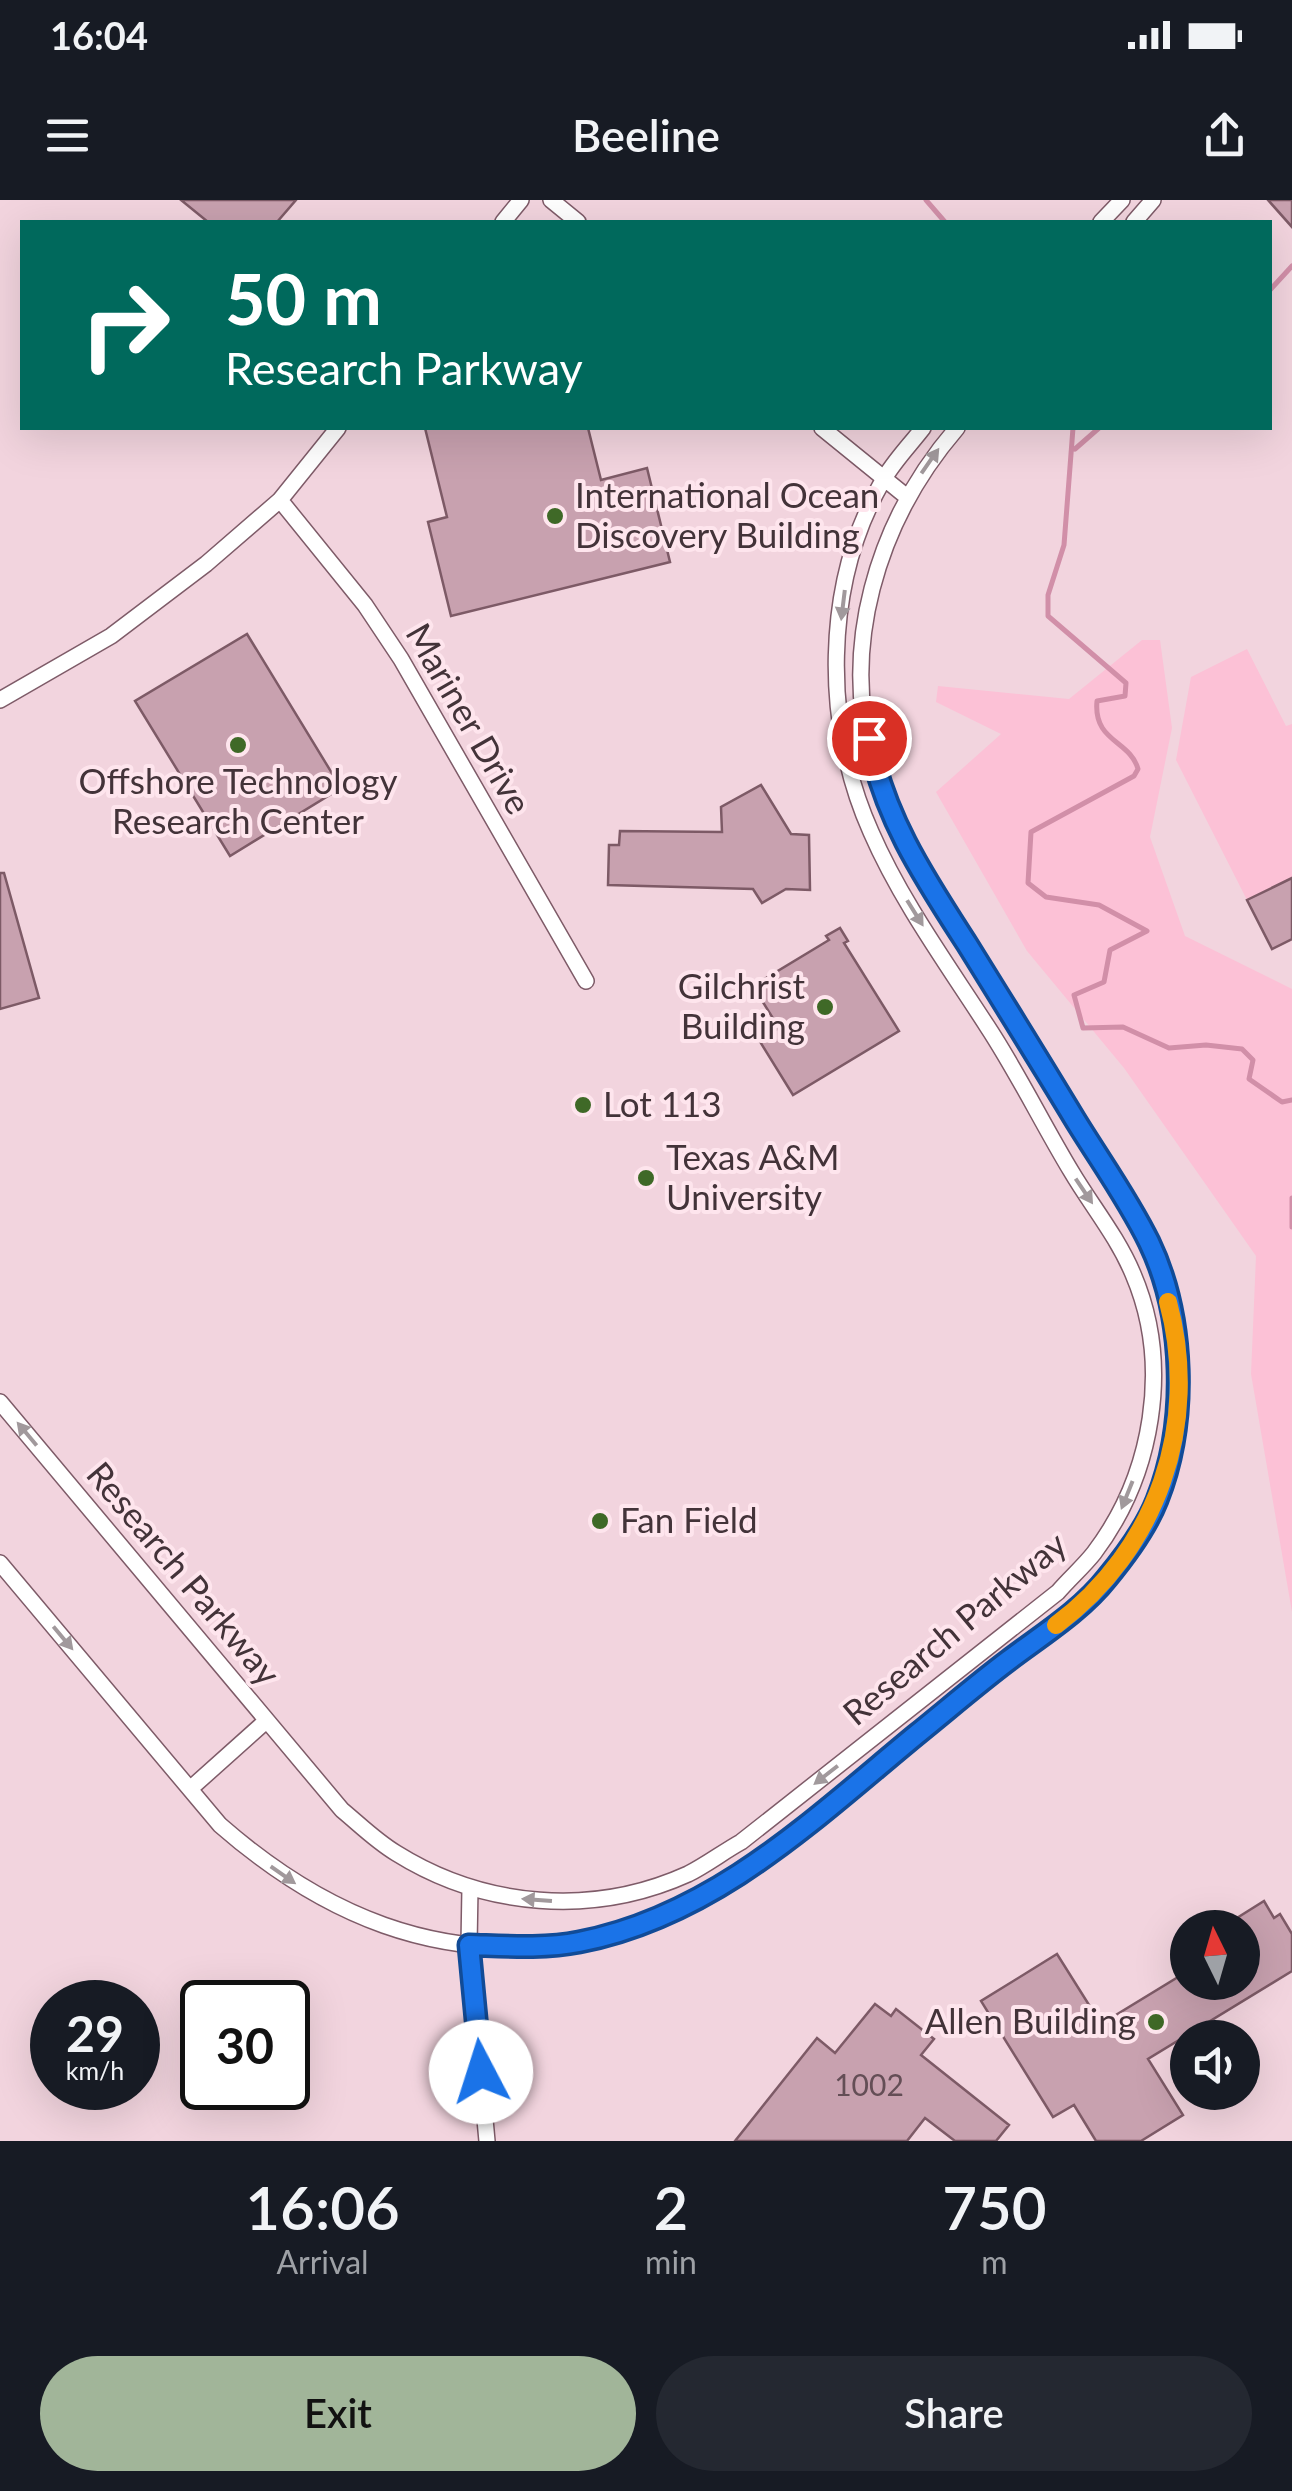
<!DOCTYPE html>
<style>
body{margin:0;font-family:Lato,sans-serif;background:#242831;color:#f1f3f6;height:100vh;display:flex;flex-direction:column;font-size:38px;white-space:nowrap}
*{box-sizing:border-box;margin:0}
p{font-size:32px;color:#9ea1a6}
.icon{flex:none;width:55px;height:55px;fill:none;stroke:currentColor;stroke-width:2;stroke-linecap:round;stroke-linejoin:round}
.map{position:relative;height:1941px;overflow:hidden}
.sheet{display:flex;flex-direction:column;background:#171b24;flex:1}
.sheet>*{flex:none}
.top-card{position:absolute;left:20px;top:20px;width:1252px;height:210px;border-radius:0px;box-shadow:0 10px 40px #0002;background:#00695c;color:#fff;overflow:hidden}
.needle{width:65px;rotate:355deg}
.buttons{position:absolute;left:1170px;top:1710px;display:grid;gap:20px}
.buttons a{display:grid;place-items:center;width:90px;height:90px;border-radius:50%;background:#171b24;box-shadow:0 10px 40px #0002;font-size:50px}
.speed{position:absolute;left:30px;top:1780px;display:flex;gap:20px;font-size:50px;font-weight:700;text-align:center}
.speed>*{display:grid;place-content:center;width:130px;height:130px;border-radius:50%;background:#171b24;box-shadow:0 10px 40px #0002;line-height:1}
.speed small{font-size:25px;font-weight:400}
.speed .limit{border:5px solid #111;border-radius:15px;background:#fff;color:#111}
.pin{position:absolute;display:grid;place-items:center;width:85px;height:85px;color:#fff;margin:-42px;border:5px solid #fff;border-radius:50%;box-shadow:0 2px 10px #0007}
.me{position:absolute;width:110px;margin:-55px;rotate:355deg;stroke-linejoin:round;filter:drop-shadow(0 0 8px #0008)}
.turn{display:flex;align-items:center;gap:35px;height:210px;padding:0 40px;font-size:45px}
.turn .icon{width:130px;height:130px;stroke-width:2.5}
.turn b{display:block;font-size:70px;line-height:85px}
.eta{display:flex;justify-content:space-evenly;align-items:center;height:170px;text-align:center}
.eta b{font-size:60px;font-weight:600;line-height:70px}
.action{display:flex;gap:20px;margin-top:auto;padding:20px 40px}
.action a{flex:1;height:115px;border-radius:60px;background:#a1b599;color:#111;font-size:40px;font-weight:600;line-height:115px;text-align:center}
.action a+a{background:#242831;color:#f1f3f6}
.status{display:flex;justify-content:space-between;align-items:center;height:70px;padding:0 50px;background:#171b24;direction:ltr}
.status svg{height:28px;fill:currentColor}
header{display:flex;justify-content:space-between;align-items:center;height:130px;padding:0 40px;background:#171b24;font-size:45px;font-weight:600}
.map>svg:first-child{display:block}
.built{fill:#f2d4de;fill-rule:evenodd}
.green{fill:#fcc1d6}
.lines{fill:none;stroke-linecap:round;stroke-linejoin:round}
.stream{stroke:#d18fa8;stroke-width:5}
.building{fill:#c8a1af;stroke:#7d5a66;stroke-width:2.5}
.street-casing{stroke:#7e5b68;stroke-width:18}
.street{stroke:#fff;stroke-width:15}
.oneway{fill:#a1999c}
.route-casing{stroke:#114b97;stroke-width:25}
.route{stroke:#1a73e8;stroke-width:18}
.slow{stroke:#f59e0b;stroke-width:18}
.poi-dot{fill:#3f6927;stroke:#fee5ed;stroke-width:4}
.labels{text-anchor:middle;stroke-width:8;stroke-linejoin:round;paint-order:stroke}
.number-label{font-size:30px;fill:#644e56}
.poi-label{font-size:35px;fill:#433339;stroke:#fee5ed;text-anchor:start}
.street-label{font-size:35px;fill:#433339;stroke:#fee5ed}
</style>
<div class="status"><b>16:04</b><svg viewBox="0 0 49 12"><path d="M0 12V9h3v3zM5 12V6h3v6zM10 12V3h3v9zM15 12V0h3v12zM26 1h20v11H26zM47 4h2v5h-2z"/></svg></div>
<header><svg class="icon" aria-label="menu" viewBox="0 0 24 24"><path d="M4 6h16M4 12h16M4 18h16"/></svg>Beeline<svg class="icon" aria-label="share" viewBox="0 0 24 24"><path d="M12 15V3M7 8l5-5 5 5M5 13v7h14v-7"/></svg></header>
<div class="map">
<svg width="1292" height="1941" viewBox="0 0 1292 1941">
<rect width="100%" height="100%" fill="#fee5ed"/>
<path class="built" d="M 0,0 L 1292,0 L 1292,1941 L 0,1941 ZM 22,22 L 1270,22 L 1270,228 L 22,228 ZM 1188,1728 L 1242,1728 L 1242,1782 L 1188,1782 ZM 52,1802 L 138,1802 L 138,1888 L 52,1888 ZM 202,1802 L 288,1802 L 288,1888 L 202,1888 ZM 1188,1838 L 1242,1838 L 1242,1892 L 1188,1892 Z"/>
<path class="green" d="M 1142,440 L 1160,440 L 1172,528 L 1150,637 L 1185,736 L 1292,789 L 1292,1412 L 1251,1174 L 1256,1056 L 1124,868 L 1027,751 L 936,592 L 1001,534 L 936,502 L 938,486 L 1069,499 Z
M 1247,449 L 1286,526 L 1292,524 L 1292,678 L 1247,700 L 1176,560 L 1191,477 Z"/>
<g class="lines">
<path class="stream" d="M 926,0 L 945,22
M 1270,90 L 1292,66
M 1073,228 L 1064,345 L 1048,395 L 1048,416 L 1126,483 L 1125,496 L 1097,501 C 1093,542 1130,540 1138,569 L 1134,576 L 1031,632 L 1028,683 L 1046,697 L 1099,705 L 1147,731 L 1110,750 L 1104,782 L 1074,795 L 1083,828 L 1123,827 L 1169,848 L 1206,845 L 1242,849 L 1253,860 L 1249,879 L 1282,902 L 1292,900
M 1075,249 L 1099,228
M 1292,998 L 1292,1027"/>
</g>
<path class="building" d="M 181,0 L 296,0 L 277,22 L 208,22 Z
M 1268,0 L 1292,0 L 1292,27 Z
M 425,228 L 588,228 L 601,280 L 647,268 L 670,362 L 451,416 L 428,322 L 447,317 Z
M 247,434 L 341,588 L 230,656 L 135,501 Z
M 761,585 L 791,634 L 809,635 L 810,690 L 786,689 L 762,703 L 753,689 L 608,685 L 609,645 L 619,645 L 620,631 L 722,632 L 721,607 Z
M 0,673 L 4,673 L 39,798 L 0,809 Z
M 1292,678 L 1292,739 L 1272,749 L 1247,700 Z
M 840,728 L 848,741 L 844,743 L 899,831 L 793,895 L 759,840 L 779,828 L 753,786 L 829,740 L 826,736 Z
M 1264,1701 L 1274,1718 L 1280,1714 L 1292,1734 L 1292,1771 L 1148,1859 L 1183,1915 L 1141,1941 L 1096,1941 L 1074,1905 L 1053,1917 L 981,1801 L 1057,1754 L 1101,1824 L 1188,1771 L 1188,1782 L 1242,1782 L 1242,1728 L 1221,1728 Z
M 875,1804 L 891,1816 L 896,1809 L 934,1839 L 921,1855 L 1009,1925 L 996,1941 L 955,1941 L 925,1918 L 907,1941 L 735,1941 L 817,1838 L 835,1853 Z"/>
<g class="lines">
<g class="street-casing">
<path id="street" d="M 551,0 L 578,22
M 503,22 L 521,0
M 1101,22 L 1122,0
M 1134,22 L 1153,0
M 822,228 L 907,297
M 280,300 L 365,405 L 401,459 L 586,781
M 0,500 L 111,436 L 206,364 L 280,300 L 338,228
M 0,1202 L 342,1610 C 359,1624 376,1641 396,1653 C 484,1708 593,1717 688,1674 C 706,1665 723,1652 741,1642 L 1058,1392 C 1069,1379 1083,1367 1094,1353 C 1153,1275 1172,1165 1133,1074 C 1117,1036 1091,1005 1071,971 C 1042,923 1018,873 987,826 C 947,764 901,701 871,632 C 823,525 823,385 882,282 C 893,262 910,245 923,228
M 0,1363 L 220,1625 C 323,1715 436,1763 575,1743 C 720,1722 864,1578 975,1487 C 1030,1442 1091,1405 1132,1346 C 1163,1300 1180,1235 1180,1179 C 1179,1136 1168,1085 1150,1045 C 1130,997 1088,940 1060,894 C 1013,818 966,743 918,668 C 901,635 886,604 875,569 C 838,449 877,321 957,228
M 190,1589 L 266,1521
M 470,1688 L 469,1745 L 487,1941"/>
</g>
<use href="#street" class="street"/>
</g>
<defs><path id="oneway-solid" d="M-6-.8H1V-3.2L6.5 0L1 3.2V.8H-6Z" transform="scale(2.5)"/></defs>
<g class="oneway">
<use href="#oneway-solid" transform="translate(930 261) rotate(-55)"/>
<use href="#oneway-solid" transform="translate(843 405) rotate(97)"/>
<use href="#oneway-solid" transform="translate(915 713) rotate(58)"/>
<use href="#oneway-solid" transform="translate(1084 991) rotate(56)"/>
<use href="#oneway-solid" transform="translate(27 1234) rotate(-130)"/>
<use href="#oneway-solid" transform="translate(1127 1295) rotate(112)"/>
<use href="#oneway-solid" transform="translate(63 1438) rotate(50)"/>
<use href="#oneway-solid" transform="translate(826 1575) rotate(142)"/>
<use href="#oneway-solid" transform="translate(283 1675) rotate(35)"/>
<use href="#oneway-solid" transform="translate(537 1700) rotate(-176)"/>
</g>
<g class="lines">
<g class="route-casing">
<path id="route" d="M 481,1872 L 469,1745 C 504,1746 544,1749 579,1742 C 714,1716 814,1619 916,1535 C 947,1510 977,1484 1009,1460 C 1042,1435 1081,1411 1107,1378 C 1126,1355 1146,1328 1157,1300 C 1188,1222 1185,1117 1149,1042 C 1128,999 1099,959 1074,918 C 1039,860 1003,802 967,744 C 925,679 883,616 869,538"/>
</g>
<use href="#route" class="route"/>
<path class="slow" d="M 1056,1425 C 1157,1350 1201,1224 1168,1102"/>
</g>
<g class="poi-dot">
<circle cx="555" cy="316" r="10"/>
<circle cx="238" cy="545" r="10"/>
<circle cx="825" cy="807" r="10"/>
<circle cx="583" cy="905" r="10"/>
<circle cx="646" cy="978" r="10"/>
<circle cx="600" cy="1321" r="10"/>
<circle cx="1156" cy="1822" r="10"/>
</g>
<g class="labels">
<g class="number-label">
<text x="869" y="1896">1002</text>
</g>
<g class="poi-label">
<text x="575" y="308">International Ocean<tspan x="575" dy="40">Discovery Building</tspan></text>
<text x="238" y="594" text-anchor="middle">Offshore Technology<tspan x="238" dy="40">Research Center</tspan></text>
<text x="805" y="799" text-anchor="end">Gilchrist<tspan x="805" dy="40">Building</tspan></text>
<text x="603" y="917">Lot 113</text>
<text x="666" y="970">Texas A&amp;M<tspan x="666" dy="40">University</tspan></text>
<text x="620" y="1333">Fan Field</text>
<text x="1136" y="1834" text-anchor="end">Allen Building</text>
</g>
<g class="street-label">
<text transform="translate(468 519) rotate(60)" y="12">Mariner Drive</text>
<text transform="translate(183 1374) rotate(50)" y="12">Research Parkway</text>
<text transform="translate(955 1429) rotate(-40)" y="12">Research Parkway</text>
</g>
</g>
</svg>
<div class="buttons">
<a><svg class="needle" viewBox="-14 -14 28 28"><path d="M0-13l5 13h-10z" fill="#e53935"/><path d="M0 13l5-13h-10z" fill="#9ea1a6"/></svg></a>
<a><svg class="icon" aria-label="sound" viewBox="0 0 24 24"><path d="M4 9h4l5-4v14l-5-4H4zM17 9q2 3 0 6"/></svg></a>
</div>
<div class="speed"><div>29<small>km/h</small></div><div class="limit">30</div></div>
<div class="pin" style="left:869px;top:538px;background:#d93025"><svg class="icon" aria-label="arrive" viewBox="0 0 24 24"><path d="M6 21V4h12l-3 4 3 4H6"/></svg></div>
<svg class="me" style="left:481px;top:1872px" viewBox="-20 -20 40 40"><circle r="19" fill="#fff"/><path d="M0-13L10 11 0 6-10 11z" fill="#1a73e8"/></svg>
<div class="top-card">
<div class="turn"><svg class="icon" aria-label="right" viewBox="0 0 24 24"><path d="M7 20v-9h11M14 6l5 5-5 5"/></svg><div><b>50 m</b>Research Parkway</div></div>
</div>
</div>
<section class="sheet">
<div class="eta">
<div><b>16:06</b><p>Arrival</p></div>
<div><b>2</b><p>min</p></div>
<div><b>750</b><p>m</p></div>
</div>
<div class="action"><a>Exit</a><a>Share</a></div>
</section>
